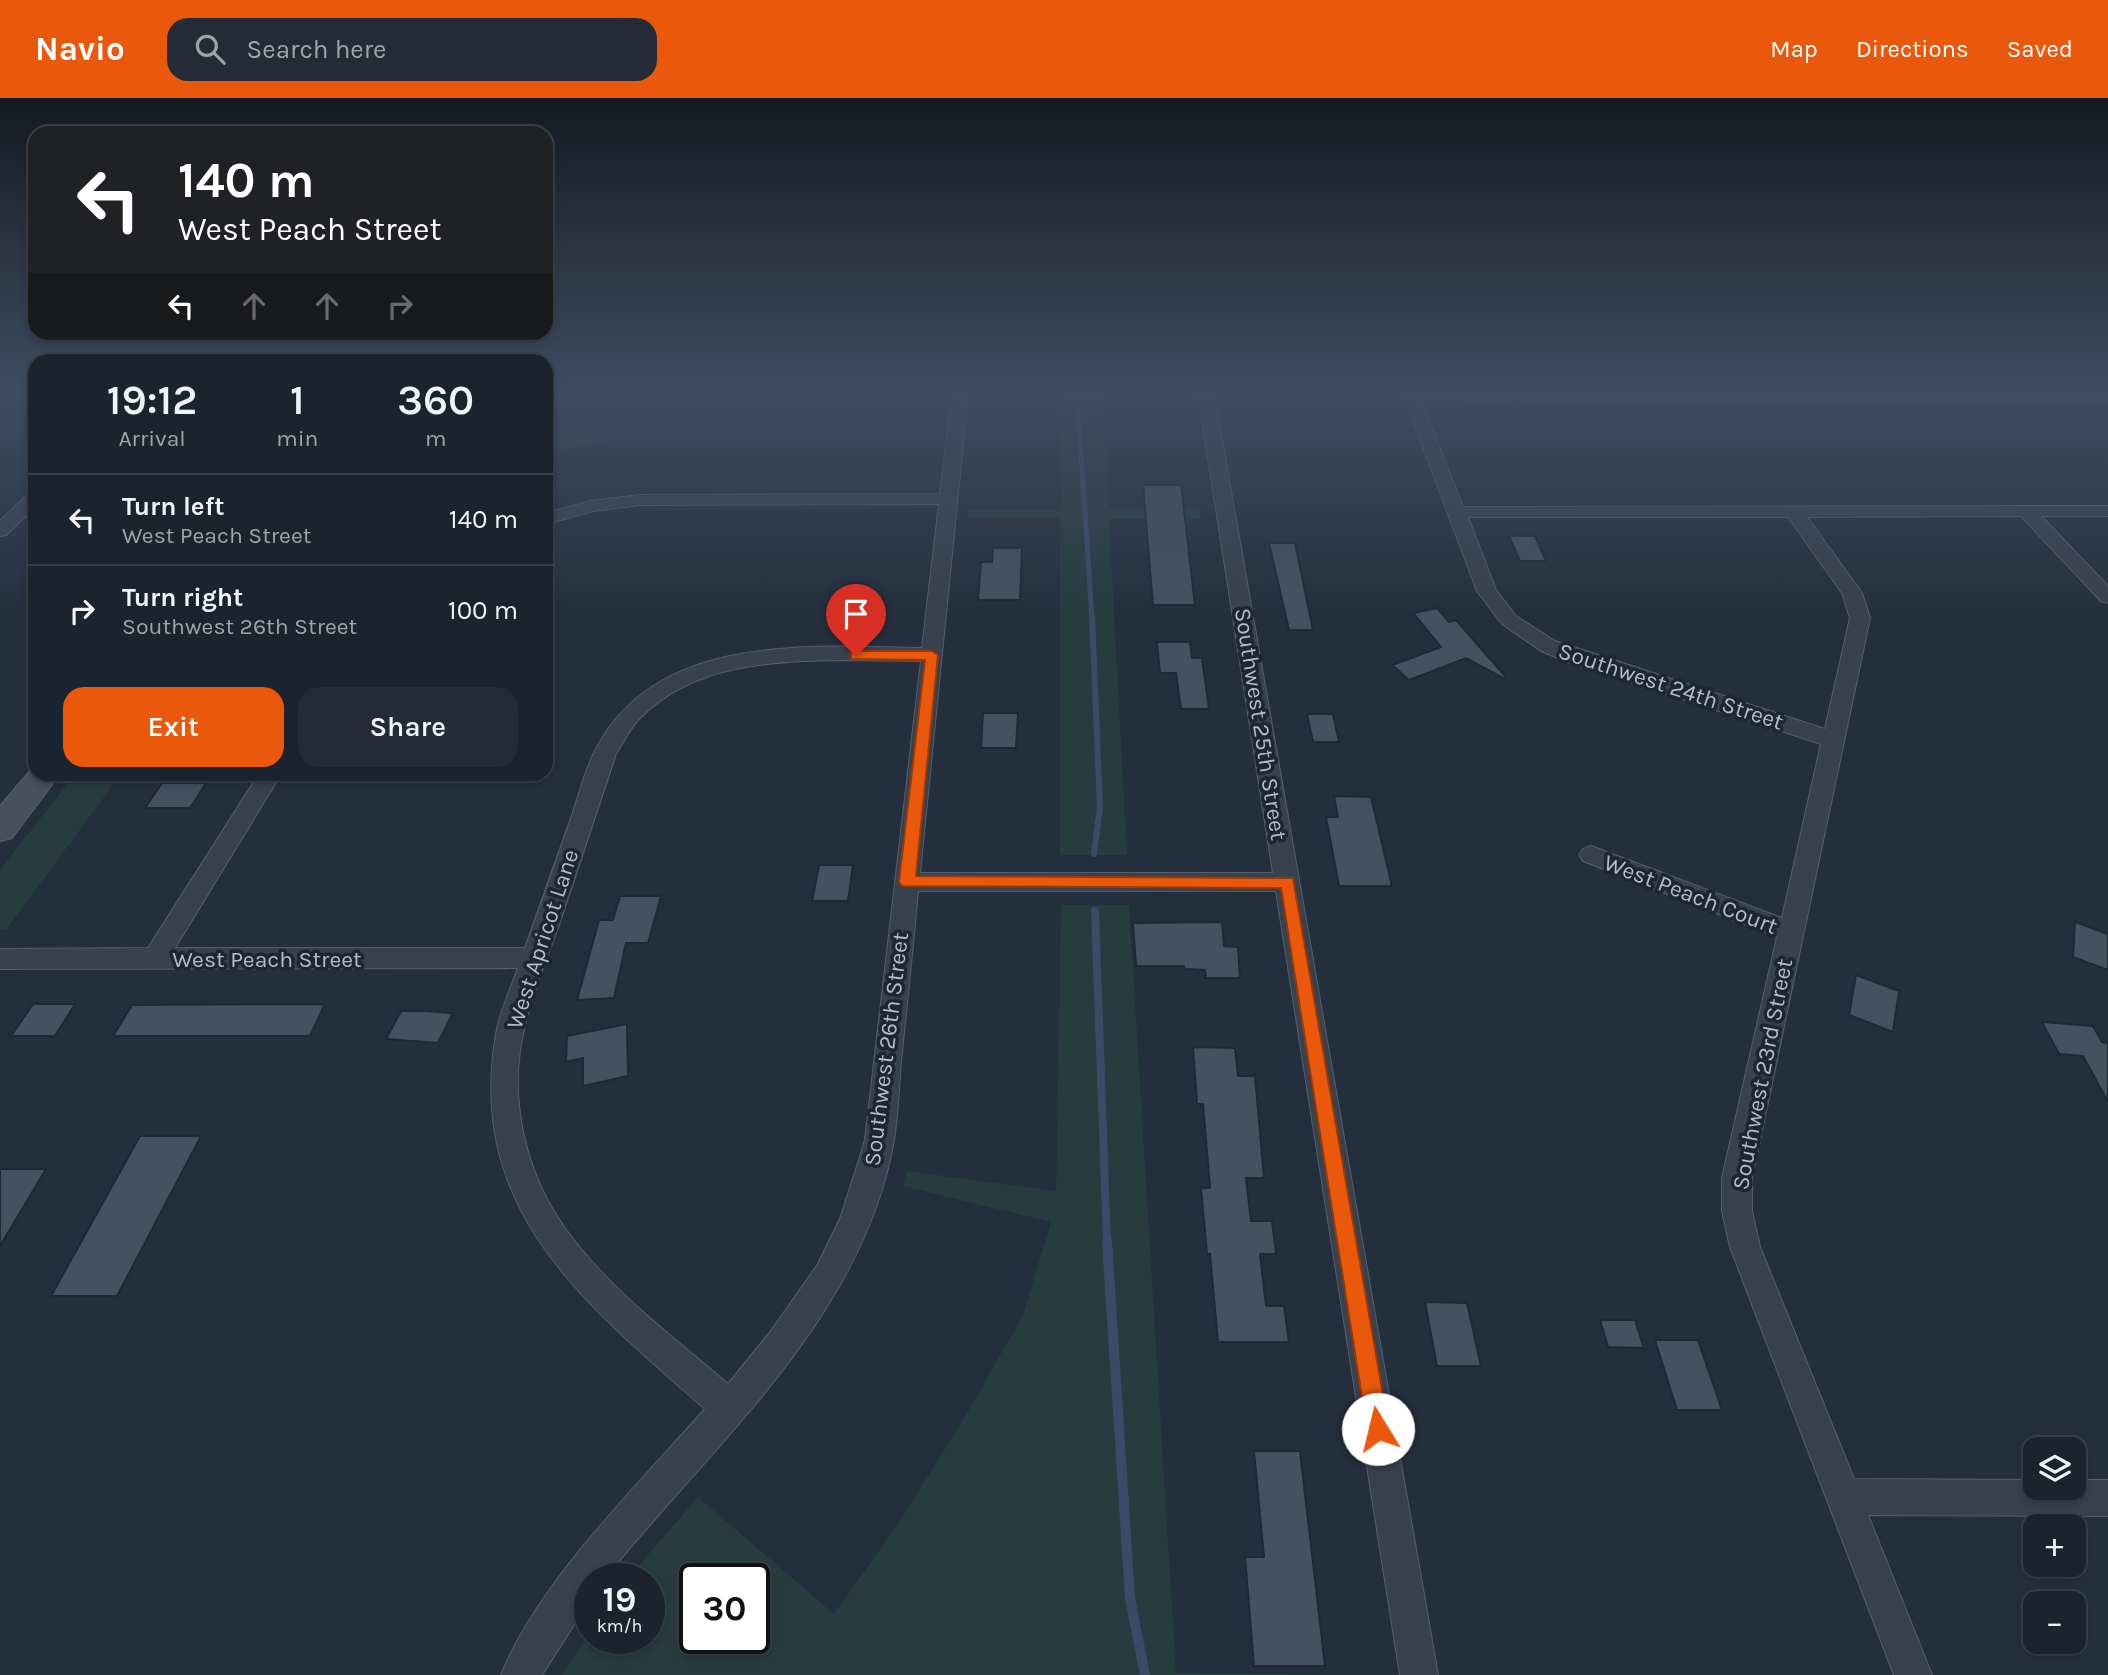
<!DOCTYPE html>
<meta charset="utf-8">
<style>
body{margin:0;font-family:Karla,sans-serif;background:#242b36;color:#f1f3f6;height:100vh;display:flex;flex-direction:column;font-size:26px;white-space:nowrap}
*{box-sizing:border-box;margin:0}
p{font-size:23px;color:#a0a4aa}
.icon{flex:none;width:38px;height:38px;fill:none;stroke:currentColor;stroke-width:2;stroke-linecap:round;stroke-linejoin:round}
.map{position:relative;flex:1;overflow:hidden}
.side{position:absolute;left:28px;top:256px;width:525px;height:427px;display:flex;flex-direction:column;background:#1b232e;border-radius:21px;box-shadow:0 4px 10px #0003,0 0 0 2px #39404a}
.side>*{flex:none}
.guide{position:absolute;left:28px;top:28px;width:525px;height:214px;border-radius:21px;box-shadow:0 4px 10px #0003,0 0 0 2px #39404a;background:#202124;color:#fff;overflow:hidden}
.fabs{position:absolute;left:2023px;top:1339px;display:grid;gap:14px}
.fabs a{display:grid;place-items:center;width:63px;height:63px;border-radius:14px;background:#1b232e;box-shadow:0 4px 10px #0003,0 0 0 2px #39404a;font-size:35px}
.speed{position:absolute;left:574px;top:1465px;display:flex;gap:14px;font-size:35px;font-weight:700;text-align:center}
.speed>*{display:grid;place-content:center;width:91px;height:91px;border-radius:50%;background:#1b232e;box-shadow:0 4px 10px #0003,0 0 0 2px #39404a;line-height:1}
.speed small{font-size:18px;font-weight:400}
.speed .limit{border:4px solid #111;border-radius:10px;background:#fff;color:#111}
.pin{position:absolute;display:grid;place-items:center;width:60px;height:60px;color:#fff;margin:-72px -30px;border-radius:50% 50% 50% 0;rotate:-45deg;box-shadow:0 0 7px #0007}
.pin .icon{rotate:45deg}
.me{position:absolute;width:77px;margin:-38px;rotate:351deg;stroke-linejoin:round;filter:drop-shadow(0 0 5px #0008)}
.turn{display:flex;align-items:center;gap:24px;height:147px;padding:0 35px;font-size:32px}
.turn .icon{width:91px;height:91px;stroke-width:2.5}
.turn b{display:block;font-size:49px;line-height:60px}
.lanes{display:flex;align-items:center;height:66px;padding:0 35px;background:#0003;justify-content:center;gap:35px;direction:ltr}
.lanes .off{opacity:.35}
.eta{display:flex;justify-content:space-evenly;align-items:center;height:119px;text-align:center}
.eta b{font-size:42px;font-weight:600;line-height:49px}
.action{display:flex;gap:14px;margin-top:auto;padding:14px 35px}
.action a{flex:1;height:80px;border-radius:21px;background:#ea580c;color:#fff;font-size:28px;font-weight:600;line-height:80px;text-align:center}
.action a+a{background:#242b36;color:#f1f3f6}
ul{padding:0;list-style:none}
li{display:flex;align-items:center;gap:21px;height:91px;padding:0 35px;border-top:2px solid #39404a}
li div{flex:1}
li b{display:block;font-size:26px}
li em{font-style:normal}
header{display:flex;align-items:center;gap:42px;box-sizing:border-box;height:98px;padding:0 35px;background:#ea580c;color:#fff}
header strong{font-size:33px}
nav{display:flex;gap:38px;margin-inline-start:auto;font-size:24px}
.search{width:490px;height:63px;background:#242b36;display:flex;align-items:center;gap:18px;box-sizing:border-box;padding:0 24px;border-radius:21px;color:#a0a4aa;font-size:26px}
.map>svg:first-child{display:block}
.green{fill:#263c3f;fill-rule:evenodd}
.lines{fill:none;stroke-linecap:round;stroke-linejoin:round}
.stream-far3{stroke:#394c67;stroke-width:5}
.stream-far2{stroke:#394c67;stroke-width:6}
.stream-far1{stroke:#394c67;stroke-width:8}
.stream{stroke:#394c67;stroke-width:10}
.building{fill:#455162;stroke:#1f2835;stroke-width:2}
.street-casing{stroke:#565f6c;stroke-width:2}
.secondary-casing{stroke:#565f6c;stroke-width:2}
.street{fill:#38414e;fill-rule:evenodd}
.secondary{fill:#465061;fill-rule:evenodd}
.route{fill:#ea580c;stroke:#983908;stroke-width:2}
.labels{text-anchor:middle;stroke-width:7;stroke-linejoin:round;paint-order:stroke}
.street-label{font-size:23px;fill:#b4bcc9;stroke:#1d2633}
</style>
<header>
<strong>Navio</strong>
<div class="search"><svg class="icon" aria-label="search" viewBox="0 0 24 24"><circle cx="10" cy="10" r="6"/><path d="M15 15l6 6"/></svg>Search here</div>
<nav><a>Map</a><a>Directions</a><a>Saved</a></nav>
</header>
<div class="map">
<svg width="2108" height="1577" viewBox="0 0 2108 1577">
<rect width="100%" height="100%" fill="#242f3e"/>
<path class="green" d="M 1060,296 L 1104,296 L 1109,410 L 1200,410 L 1201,421 L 1109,421 L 1127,757 L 1060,757 L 1060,420 L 968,420 L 969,412 L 1061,412 Z
M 546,338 L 673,338 L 616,342 L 546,354 Z
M 75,676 L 121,676 L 6,832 L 0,832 L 0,772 Z
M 1061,807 L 1129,807 L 1176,1575 L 1362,1577 L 562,1577 L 590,1533 L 590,1540 L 649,1540 L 649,1480 L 628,1480 L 698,1399 L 834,1516 L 898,1426 L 966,1317 L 1023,1217 L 1051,1124 L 903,1088 L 907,1073 L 1056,1093 ZM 754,1480 L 754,1540 L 695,1540 L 695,1480 Z"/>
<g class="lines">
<path class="stream-far3" d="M 1077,296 L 1092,520"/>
<path class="stream-far2" d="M 1092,518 L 1100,709 L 1094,756"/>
<path class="stream-far1" d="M 1095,813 L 1107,1145"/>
<path class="stream" d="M 1107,1143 L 1130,1500 L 1145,1577"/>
</g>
<path class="building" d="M 1143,387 L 1181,387 L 1195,507 L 1153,507 Z
M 1509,438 L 1535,438 L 1546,463 L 1520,463 Z
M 1269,445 L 1295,445 L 1313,532 L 1289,532 Z
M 993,450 L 1022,450 L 1020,502 L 978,502 L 981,464 L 992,464 Z
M 1437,510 L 1449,524 L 1456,522 L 1506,579 L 1505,581 L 1466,560 L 1409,582 L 1392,567 L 1441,549 L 1413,515 Z
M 1157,544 L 1190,544 L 1192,560 L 1202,560 L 1209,611 L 1181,611 L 1176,575 L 1160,575 Z
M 983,615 L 1018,615 L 1016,650 L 981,650 Z
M 1307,616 L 1333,616 L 1339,644 L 1313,644 Z
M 162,685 L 206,685 L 190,710 L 145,710 Z
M 1334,698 L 1371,699 L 1392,788 L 1339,788 L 1326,719 L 1338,719 Z
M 819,767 L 853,767 L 848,803 L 812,803 Z
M 620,798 L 661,798 L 648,845 L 626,845 L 614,900 L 577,902 L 599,822 L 613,822 Z
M 1222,824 L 1224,848 L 1238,849 L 1240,880 L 1206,880 L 1205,872 L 1185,871 L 1184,868 L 1136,868 L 1133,825 Z
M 2075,824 L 2108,836 L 2108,872 L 2073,859 Z
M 1856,877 L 1899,893 L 1893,934 L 1849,917 Z
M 33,906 L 75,906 L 55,938 L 11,938 Z
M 325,906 L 310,938 L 113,938 L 132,907 Z
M 401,913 L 424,913 L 453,915 L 438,945 L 386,941 Z
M 2042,924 L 2093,928 L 2102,944 L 2108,945 L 2108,1004 L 2083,958 L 2059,956 Z
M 627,926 L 628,978 L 583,988 L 583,960 L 566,964 L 567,938 Z
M 1193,949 L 1235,950 L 1238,978 L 1255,978 L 1264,1080 L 1246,1080 L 1251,1123 L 1272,1123 L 1276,1156 L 1260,1156 L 1266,1208 L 1284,1208 L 1289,1244 L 1218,1244 L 1210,1156 L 1207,1156 L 1201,1090 L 1210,1090 L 1203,1006 L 1197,1006 Z
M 140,1038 L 201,1038 L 117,1198 L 51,1198 Z
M 0,1071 L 46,1071 L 0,1148 Z
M 1425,1204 L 1467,1205 L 1481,1268 L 1437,1268 Z
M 1600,1222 L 1635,1222 L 1644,1250 L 1608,1249 Z
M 1655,1242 L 1698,1242 L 1722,1312 L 1677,1312 Z
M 1254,1353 L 1300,1353 L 1325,1568 L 1254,1568 L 1245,1459 L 1264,1459 Z"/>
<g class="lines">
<g class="street-casing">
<path id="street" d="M 952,296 L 968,296 L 920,775 L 1273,775 L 1198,296 L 1214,296 L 1438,1577 L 1400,1577 L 1276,793 L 918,793 C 913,850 907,906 901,963 C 899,989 898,1016 894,1042 C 863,1220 713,1346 605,1480 L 590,1480 L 590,1502 L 542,1577 L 501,1577 C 540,1482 638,1387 705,1311 C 585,1205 463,1111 497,931 C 501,911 511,890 518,870 L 0,871 L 0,851 L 148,850 L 259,676 L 281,676 L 175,850 L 525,850 C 541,806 556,763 571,720 C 579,698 584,675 594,655 C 653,534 810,548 922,550 L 939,406 L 640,407 L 593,413 L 546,426 L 546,415 L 591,403 L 640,397 L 940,396 ZM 843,562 L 921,563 L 865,1042 L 859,1062 L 840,1121 L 818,1166 L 771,1233 L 728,1286 C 672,1238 610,1192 567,1133 C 524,1074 507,998 525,927 C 533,893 547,860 559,827 C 578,770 597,713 616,656 C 623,644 630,630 640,620 C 694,566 771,563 843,562 Z
M 1403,296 L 2108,296 L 2108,304 L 1422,305 L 1463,409 L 2108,408 L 2108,418 L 2041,418 L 2108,488 L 2108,505 L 2101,503 L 2021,418 L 1807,419 L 1862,495 L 1870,520 L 1752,1080 L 1752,1113 L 1760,1149 L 1854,1381 L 2035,1382 L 2035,1390 L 2074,1390 L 2074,1382 L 2108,1382 L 2108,1418 L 1868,1417 L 1932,1577 L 1894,1577 L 1730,1149 L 1722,1113 L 1722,1080 L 1777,839 L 1583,763 L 1579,757 L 1583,751 L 1591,748 L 1599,751 L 1782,820 L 1821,646 L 1565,563 L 1541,553 L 1502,526 L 1477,493 ZM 1468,419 L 1788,419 L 1842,495 L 1850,520 L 1825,631 L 1555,543 L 1516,518 L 1496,492 Z
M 35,394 L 35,409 L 6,437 L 0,438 L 0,423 L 29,395 Z"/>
</g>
<g class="secondary-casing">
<path id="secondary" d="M 35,667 L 35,676 L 60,676 L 12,740 L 0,743 L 0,708 Z"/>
</g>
<use href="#street" class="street"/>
<use href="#secondary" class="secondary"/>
</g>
<linearGradient id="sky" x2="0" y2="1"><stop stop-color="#141a22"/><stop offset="0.57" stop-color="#3f4d63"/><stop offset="1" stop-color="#3f4d63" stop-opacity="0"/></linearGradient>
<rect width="2108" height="517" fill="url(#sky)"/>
<path class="route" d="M 856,553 L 932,553 L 938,557 L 916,778 L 1293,780 L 1389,1331 L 1386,1339 L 1378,1342 L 1370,1339 L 1367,1331 L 1281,790 L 902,788 L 899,784 L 925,562 L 851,561 L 851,555 Z"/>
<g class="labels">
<g class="street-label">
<text transform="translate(1671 588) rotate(18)" y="8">Southwest 24th Street</text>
<text transform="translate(1261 626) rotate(81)" y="8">Southwest 25th Street</text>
<text transform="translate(1691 796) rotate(21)" y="8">West Peach Court</text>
<text transform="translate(542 841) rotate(-72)" y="8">West Apricot Lane</text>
<text x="267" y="869">West Peach Street</text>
<text transform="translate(886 951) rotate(-83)" y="8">Southwest 26th Street</text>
<text transform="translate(1762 976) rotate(-79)" y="8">Southwest 23rd Street</text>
</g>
</g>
</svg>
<div class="fabs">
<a><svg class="icon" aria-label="layers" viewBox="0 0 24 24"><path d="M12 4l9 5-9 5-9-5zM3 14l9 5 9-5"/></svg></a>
<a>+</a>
<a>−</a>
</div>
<div class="speed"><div>19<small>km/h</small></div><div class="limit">30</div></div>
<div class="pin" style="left:856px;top:558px;background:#d93025"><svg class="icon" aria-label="arrive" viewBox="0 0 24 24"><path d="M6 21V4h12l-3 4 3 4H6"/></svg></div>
<svg class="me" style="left:1378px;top:1331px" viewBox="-20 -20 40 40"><circle r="19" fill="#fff"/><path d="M0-13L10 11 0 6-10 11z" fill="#ea580c"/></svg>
<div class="guide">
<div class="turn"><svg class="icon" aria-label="left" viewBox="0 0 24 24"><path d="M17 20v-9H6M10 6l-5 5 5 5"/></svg><div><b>140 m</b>West Peach Street</div></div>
<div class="lanes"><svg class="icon" aria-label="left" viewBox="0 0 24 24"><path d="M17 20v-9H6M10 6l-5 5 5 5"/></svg><svg class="icon off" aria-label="ahead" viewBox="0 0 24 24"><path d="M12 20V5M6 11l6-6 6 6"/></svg><svg class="icon off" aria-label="ahead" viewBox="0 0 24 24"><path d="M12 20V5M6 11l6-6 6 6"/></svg><svg class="icon off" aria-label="right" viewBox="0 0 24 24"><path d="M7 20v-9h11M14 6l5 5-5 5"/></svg></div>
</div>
<section class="side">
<div class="eta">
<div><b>19:12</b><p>Arrival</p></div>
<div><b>1</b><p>min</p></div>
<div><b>360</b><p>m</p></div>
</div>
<ul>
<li><svg class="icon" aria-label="left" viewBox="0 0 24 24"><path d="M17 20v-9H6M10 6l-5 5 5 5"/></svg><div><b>Turn left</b><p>West Peach Street</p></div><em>140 m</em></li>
<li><svg class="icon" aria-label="right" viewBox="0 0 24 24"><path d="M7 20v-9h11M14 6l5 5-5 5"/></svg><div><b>Turn right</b><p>Southwest 26th Street</p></div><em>100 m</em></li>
</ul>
<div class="action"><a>Exit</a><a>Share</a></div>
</section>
</div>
